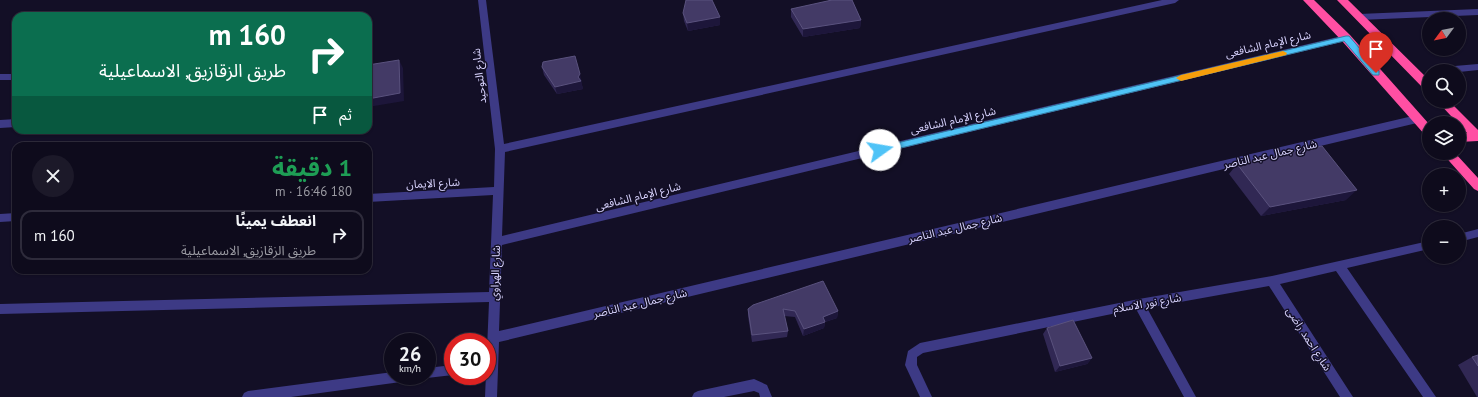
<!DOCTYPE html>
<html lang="ar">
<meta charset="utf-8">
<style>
body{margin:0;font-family:"PT Sans","Noto Sans Arabic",sans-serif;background:#1c1929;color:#f1f3f6;direction:rtl;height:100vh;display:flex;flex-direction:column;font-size:15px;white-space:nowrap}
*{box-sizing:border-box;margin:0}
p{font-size:13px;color:#9b9ba3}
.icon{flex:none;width:22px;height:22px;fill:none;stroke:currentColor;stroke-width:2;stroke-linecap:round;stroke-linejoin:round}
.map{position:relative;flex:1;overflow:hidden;direction:ltr}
.drawer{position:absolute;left:12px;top:142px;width:360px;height:132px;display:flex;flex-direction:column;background:#0e0b1c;border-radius:12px;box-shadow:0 1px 3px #0004,0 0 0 1px #2e2b3b;direction:rtl}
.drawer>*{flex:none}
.hud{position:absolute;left:12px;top:12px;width:360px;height:122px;border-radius:12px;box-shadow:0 1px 3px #0004,0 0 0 1px #2e2b3b;direction:rtl;background:#0b6e4f;color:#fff;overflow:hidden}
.needle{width:26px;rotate:238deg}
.tools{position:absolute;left:1422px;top:12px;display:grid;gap:8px}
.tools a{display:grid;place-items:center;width:44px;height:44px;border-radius:50%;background:#0e0b1c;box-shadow:0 1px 3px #0004,0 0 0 1px #2e2b3b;font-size:20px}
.speed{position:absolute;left:384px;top:333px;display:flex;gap:8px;font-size:20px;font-weight:700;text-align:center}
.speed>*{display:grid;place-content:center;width:52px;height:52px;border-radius:50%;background:#0e0b1c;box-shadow:0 1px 3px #0004,0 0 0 1px #2e2b3b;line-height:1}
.speed small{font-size:10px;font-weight:400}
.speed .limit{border:6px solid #d22;background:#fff;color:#111}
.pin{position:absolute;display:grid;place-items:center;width:34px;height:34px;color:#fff;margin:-41px -17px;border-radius:50% 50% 50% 0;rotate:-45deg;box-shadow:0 0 4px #0007}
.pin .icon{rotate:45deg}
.me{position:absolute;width:44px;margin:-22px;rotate:77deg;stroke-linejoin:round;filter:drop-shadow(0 0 3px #0008)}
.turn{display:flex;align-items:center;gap:14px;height:84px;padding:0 20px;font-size:18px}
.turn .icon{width:52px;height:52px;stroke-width:2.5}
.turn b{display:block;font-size:28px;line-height:34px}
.then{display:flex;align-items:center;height:38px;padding:0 20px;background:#0003;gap:8px;font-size:15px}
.round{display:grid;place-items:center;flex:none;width:42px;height:42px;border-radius:21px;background:#1c1929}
.overview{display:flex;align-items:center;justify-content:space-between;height:68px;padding:0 20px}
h1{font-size:24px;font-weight:700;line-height:30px;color:#1e9e55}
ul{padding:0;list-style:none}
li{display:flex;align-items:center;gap:12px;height:50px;margin:0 8px 6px;padding:0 12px;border:2px solid #2e2b3b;border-radius:12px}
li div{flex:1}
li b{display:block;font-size:15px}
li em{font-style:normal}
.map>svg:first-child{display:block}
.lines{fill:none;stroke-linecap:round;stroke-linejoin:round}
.street{fill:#3d3a85;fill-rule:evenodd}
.highway{fill:#ff4fa3;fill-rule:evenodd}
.wall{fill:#312854}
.shaded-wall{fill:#1d163a}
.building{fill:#433a66;stroke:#5a527e}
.route{fill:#4fc3f7;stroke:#337fa1}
.slow{fill:#f59e0b}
.labels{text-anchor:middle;stroke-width:3;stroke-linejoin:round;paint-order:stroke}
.street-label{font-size:11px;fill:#d9d4ff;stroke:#130f26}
</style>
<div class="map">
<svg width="1478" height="397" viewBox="0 0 1478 397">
<rect width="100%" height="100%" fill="#130f26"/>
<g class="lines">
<path class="street" d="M 478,0 L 486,0 L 504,144 L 1162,0 L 1179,0 L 1175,3 L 505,152 L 502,236 L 1346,35 L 1350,38 L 1346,41 L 502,245 L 499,331 L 1417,115 L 1422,119 L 1417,123 L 499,342 L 497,397 L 485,397 L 489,302 L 0,314 L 0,304 L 489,292 L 493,195 L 368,202 L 368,194 L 494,187 L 495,149 Z
M 1478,9 L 1478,15 L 1359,20 L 1355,17 L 1359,14 Z
M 1478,64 L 1478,70 L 1459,72 L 1429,71 L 1429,74 L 1427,71 L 1431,68 Z
M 0,74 L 16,74 L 16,80 L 0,80 Z
M 16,119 L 16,127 L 0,128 L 0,120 Z
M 16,213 L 16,221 L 0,222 L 0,214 Z
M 1478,229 L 1478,237 L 1459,242 L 1459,234 Z
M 1429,241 L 1429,249 L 1347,268 L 1436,397 L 1423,397 L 1336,271 L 1280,284 L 1353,397 L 1340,397 L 1269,286 L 1147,308 L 1196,397 L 1184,397 L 1136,309 L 923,353 L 917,357 L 917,365 L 932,397 L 920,397 L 905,365 L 908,351 L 920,343 L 1139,299 L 1272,276 Z
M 453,365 L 453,375 L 427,378 L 423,376 L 427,376 L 427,368 Z
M 393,372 L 393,376 L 414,376 L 412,380 L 408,381 L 291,397 L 242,397 L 244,393 L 248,391 Z
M 754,379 L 767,385 L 772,397 L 760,397 L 759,393 L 754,391 L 724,397 L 692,397 L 694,393 L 698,391 Z"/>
<path class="highway" d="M 1303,0 L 1314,0 L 1350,35 L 1429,124 L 1429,136 L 1425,135 L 1342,41 Z
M 1337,0 L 1348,0 L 1429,80 L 1429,91 L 1425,90 Z
M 1437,101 L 1449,101 L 1478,130 L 1478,141 L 1459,142 L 1459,134 L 1467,133 Z
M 1442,153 L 1455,153 L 1478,178 L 1478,191 L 1474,189 Z"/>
</g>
<path class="wall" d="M 828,0 L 852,0 L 861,20 L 860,28 L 803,37 L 791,17 L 791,9 L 829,1 Z
M 683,13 L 720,25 L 688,31 L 684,21 Z
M 542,67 L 582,82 L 581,82 L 583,89 L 557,94 L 544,75 Z
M 1237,164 L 1346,200 L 1261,216 L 1229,174 Z
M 753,305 L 838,311 L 837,318 L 825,322 L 824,328 L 803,336 L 795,317 L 784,316 L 788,331 L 787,337 L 752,342 L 748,316 L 748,309 Z
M 1047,328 L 1092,358 L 1087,364 L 1055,372 L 1043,334 Z
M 1478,355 L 1478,397 L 1477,397 L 1458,365 L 1472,357 Z"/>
<path class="shaded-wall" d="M 720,17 L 720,25 L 688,31 L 687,23 Z
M 861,20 L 860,28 L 803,37 L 803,29 Z
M 399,60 L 403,68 L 404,101 L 368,107 L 368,99 Z
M 580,74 L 583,89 L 557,94 L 555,87 L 578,77 Z
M 1357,190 L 1346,200 L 1261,216 L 1270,207 Z
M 838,311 L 837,318 L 822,323 L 823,317 Z
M 825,322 L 824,328 L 803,336 L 804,329 Z
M 1092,358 L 1087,364 L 1055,372 L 1060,366 Z"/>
<path class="building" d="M 686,0 L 712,0 L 720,17 L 687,23 L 683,13 Z
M 832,0 L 852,0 L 861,20 L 803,29 L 791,9 Z
M 575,56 L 580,74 L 578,77 L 581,81 L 555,87 L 542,67 L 543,62 Z
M 399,60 L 400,93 L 368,99 L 368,65 Z
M 1322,146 L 1357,190 L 1270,207 L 1237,164 Z
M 823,281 L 838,311 L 823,317 L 825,322 L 804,329 L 795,311 L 783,309 L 788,331 L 752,335 L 748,309 L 753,305 Z
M 1073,320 L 1092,358 L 1060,366 L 1047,328 Z
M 1478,355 L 1478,366 L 1472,357 Z"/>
<path class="route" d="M 1346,36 L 1349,36 L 1379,71 L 1379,75 L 1373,75 L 1344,41 L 880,153 L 875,150 L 880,147 Z"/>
<path class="slow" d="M 1283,51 L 1287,53 L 1286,55 L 1181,81 L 1176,78 L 1181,75 Z"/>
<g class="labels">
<g class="street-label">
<text transform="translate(1268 44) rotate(-13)" y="4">شارع الإمام الشافعى</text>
<text transform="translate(479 76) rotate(-97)" y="4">شارع التوحيد</text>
<text transform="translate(953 120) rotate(-13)" y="4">شارع الإمام الشافعى</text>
<text transform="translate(1270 154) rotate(-13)" y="4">شارع جمال عبد الناصر</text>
<text transform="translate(433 183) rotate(-3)" y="4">شارع الايمان</text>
<text transform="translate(638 196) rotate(-14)" y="4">شارع الإمام الشافعى</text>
<text transform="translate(955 228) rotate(-13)" y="4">شارع جمال عبد الناصر</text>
<text transform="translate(495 273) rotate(-88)" y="4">شارع الهراوي</text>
<text transform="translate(640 303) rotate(-13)" y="4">شارع جمال عبد الناصر</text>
<text transform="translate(1147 303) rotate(-10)" y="4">شارع نور الاسلام</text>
<text transform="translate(1309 339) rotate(57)" y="4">شارع احمد راضى</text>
</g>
</g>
</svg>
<div class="tools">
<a><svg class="needle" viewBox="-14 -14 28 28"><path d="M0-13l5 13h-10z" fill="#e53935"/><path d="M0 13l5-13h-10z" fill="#9b9ba3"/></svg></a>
<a><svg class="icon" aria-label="search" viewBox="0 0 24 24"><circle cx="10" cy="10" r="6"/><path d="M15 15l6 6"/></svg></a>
<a><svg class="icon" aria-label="layers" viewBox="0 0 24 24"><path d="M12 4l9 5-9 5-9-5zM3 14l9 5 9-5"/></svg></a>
<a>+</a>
<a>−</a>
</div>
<div class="speed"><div>26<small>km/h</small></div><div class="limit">30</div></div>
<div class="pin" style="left:1376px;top:73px;background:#d93025"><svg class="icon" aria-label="arrive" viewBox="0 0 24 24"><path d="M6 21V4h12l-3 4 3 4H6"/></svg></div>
<svg class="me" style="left:880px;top:150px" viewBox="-20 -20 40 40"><circle r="19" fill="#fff"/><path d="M0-13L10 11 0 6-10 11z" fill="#4fc3f7"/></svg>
<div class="hud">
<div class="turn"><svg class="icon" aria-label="right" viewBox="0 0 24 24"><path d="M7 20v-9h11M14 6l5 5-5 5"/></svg><div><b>160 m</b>طريق الزقازيق, الاسماعيلية</div></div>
<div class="then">ثم<svg class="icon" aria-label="arrive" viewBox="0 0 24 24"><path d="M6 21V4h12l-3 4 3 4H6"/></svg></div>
</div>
<section class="drawer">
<div class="overview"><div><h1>1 دقيقة</h1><p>180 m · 16:46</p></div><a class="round"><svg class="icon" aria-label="close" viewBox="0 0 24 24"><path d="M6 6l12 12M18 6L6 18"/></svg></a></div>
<ul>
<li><svg class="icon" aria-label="right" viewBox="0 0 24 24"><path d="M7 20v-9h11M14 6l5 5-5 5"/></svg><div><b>انعطف يمينًا</b><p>طريق الزقازيق, الاسماعيلية</p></div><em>160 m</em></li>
</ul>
</section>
</div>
